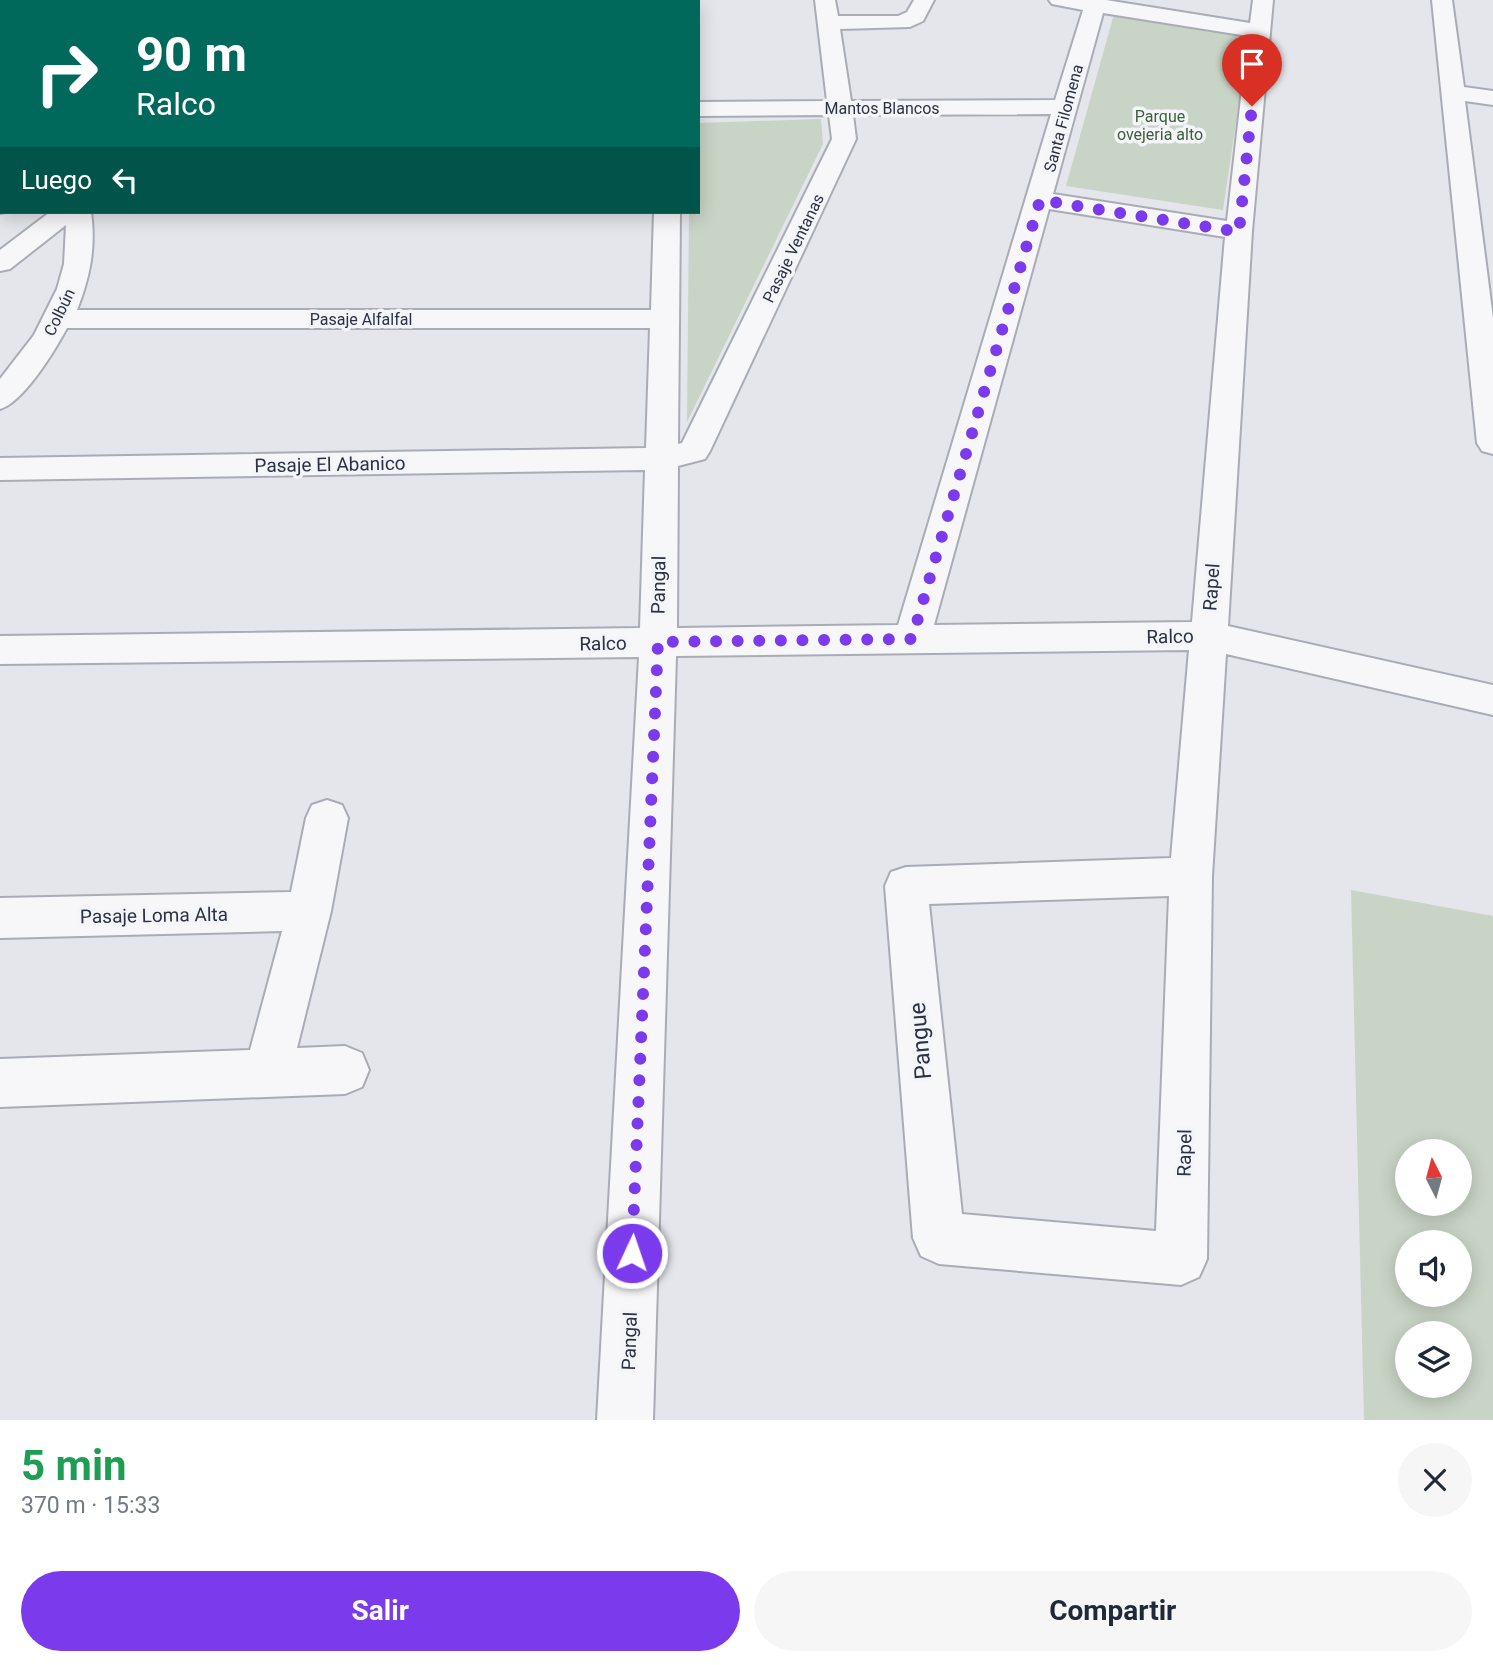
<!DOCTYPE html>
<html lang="es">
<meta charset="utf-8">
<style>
body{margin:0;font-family:Roboto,sans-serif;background:#f6f6f7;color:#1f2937;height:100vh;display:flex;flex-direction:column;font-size:26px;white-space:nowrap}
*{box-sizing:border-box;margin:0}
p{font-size:23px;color:#747a83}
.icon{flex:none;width:38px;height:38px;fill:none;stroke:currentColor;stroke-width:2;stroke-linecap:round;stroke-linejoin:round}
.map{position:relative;height:1420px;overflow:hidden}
.details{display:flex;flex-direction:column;background:#fff;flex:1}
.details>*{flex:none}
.top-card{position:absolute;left:0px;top:0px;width:700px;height:214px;box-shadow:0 4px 18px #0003;background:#00695c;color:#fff;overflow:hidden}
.needle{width:46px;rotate:354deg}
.fabs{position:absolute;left:1395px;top:1139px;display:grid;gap:14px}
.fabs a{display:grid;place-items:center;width:77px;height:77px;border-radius:50%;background:#fff;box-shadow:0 4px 18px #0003;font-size:35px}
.pin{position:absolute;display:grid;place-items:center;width:60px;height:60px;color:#fff;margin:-72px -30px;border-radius:50% 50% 50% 0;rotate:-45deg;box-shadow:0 0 7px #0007}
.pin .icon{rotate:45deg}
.me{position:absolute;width:77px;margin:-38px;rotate:3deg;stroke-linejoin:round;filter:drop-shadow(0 0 5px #0008)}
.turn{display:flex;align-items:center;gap:24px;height:147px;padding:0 21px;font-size:32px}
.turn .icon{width:91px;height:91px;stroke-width:2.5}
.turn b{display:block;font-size:49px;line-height:60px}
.then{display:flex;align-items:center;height:66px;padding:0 21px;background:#0003;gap:14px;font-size:26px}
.round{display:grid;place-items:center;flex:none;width:74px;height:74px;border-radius:37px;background:#f6f6f7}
.head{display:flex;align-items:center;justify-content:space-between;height:119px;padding:0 21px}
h1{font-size:42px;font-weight:700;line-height:52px;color:#1e9e55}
.cta{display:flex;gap:14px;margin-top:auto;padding:14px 21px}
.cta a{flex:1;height:80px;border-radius:42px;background:#7c3aed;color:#fff;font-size:28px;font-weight:700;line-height:80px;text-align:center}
.cta a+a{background:#f6f6f7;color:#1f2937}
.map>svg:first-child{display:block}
.green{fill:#c8d4c5;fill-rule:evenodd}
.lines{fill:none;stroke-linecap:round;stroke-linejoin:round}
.minor-casing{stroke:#a9acb5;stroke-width:4}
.minor{fill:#f7f7f9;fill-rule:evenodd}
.route{stroke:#7c3aed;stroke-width:12;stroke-dasharray:0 21.6}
.labels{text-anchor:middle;stroke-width:7;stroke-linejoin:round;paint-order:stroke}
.far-street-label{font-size:16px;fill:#2c3243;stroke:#f4f5f8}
.far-park-label{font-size:16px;fill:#3d5e3a;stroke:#f4f5f8}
.street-label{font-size:19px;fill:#2c3243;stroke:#f4f5f8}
.near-street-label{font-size:23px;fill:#2c3243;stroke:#f4f5f8}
</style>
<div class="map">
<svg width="1493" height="1420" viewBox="0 0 1493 1420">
<rect width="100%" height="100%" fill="#e4e6eb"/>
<path class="green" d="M 1114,14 L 1249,35 L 1223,210 L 1066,186 Z
M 821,119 L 823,144 L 687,422 L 689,212 L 698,212 L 698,123 Z
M 1351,890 L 1493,916 L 1493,1420 L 1364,1420 ZM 1407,1152 L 1460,1152 L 1460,1204 L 1407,1204 ZM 1407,1242 L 1460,1242 L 1460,1295 L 1407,1295 ZM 1407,1334 L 1460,1334 L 1460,1386 L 1407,1386 Z"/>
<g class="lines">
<g class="minor-casing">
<path id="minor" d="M 165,0 L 185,0 L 164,2 Z
M 663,0 L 683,0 L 683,2 L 663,2 Z
M 815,0 L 835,0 L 838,16 L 898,16 L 907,12 L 914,0 L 934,0 L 923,21 L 910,27 L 840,29 L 851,101 L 1055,100 L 1083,10 L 1052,4 L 1049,0 L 1106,0 L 1250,23 L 1253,0 L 1273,0 L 1252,231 L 1228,626 L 1493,685 L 1493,715 L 1226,654 L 1212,876 L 1207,1259 L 1199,1277 L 1181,1285 L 939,1264 L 921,1256 L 913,1238 L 885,886 L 891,872 L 906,867 L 1171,858 L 1189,650 L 676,656 L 653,1420 L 597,1420 L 639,657 L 0,664 L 0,636 L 640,628 L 645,470 L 0,480 L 0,458 L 646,448 L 650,328 L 67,328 C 55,350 24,402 0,409 L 0,379 L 34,335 L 57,289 L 64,264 L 66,225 L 10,269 L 0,271 L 0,250 L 50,212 L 91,212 C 96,247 90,277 77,310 L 651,310 L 654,212 L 680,212 L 678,444 L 682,443 L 832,139 L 829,115 L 698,116 L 698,102 L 827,101 ZM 1103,13 L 1248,36 L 1227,221 L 1053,194 ZM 1051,114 L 898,625 L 677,628 L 678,466 L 705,459 L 710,451 L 856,139 L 853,115 ZM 1049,209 L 1225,237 L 1192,622 L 934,625 ZM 1169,896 L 1156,1231 L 962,1214 L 929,904 Z
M 1432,0 L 1452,0 L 1464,87 L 1493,91 L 1493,105 L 1465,101 L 1493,318 L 1493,454 L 1482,451 L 1477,443 Z
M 0,22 L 2,22 L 2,34 L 0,34 Z
M 0,105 L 2,105 L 2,119 L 0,119 Z
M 0,197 L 2,212 L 6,212 L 0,213 Z
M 327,800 L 342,805 L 348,818 L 331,911 L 297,1048 L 345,1046 L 362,1053 L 369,1070 L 362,1087 L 345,1094 L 0,1107 L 0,1059 L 250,1050 L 282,931 L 0,938 L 0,898 L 291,892 L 306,818 L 312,805 Z"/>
</g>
<use href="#minor" class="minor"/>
</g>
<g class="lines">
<path class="route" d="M 632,1253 L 658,642 L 912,639 L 1040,200 L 1239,232 L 1252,106"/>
</g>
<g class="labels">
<g class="far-street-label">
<text x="882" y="114">Mantos Blancos</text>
<text transform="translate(1063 118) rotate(-75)" y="6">Santa Filomena</text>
<text transform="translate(793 248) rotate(-64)" y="6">Pasaje Ventanas</text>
<text transform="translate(59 312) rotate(-64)" y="6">Colbún</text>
<text x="361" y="325">Pasaje Alfalfal</text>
</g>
<g class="far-park-label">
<text x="1160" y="122">Parque<tspan x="1160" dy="18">ovejeria alto</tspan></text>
</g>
<g class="street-label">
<text transform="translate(330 464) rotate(-1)" y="7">Pasaje El Abanico</text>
<text transform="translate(658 585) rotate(-89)" y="7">Pangal</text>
<text transform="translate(1211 587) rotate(-86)" y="7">Rapel</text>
<text transform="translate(1170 636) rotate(-1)" y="7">Ralco</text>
<text transform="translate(603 643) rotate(-1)" y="7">Ralco</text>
<text transform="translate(154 915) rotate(-1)" y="7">Pasaje Loma Alta</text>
<text transform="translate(1184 1153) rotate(-89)" y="7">Rapel</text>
<text transform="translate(629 1341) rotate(-88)" y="7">Pangal</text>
</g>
<g class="near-street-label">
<text transform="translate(920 1041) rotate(-95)" y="8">Pangue</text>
</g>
</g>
</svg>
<div class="fabs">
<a><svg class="needle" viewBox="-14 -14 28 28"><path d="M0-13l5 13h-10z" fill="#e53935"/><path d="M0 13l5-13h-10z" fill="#747a83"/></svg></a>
<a><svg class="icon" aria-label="sound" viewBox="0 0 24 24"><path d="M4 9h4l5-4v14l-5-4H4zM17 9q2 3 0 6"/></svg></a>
<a><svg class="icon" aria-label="layers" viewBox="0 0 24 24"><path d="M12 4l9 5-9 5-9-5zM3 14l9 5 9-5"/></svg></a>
</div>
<div class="pin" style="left:1252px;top:106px;background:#d93025"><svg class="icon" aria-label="arrive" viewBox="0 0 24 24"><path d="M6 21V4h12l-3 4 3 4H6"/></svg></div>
<svg class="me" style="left:632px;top:1253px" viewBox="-20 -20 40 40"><circle r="17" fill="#7c3aed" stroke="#fff" stroke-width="3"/><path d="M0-11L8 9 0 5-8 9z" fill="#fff"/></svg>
<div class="top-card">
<div class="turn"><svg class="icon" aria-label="right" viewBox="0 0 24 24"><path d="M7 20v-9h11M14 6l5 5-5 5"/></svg><div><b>90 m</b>Ralco</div></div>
<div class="then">Luego<svg class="icon" aria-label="left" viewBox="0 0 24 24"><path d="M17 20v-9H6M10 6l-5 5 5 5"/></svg></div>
</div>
</div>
<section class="details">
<div class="head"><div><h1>5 min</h1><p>370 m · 15:33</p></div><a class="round"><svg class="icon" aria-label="close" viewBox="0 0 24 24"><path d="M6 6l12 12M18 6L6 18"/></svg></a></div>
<div class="cta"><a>Salir</a><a>Compartir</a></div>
</section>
